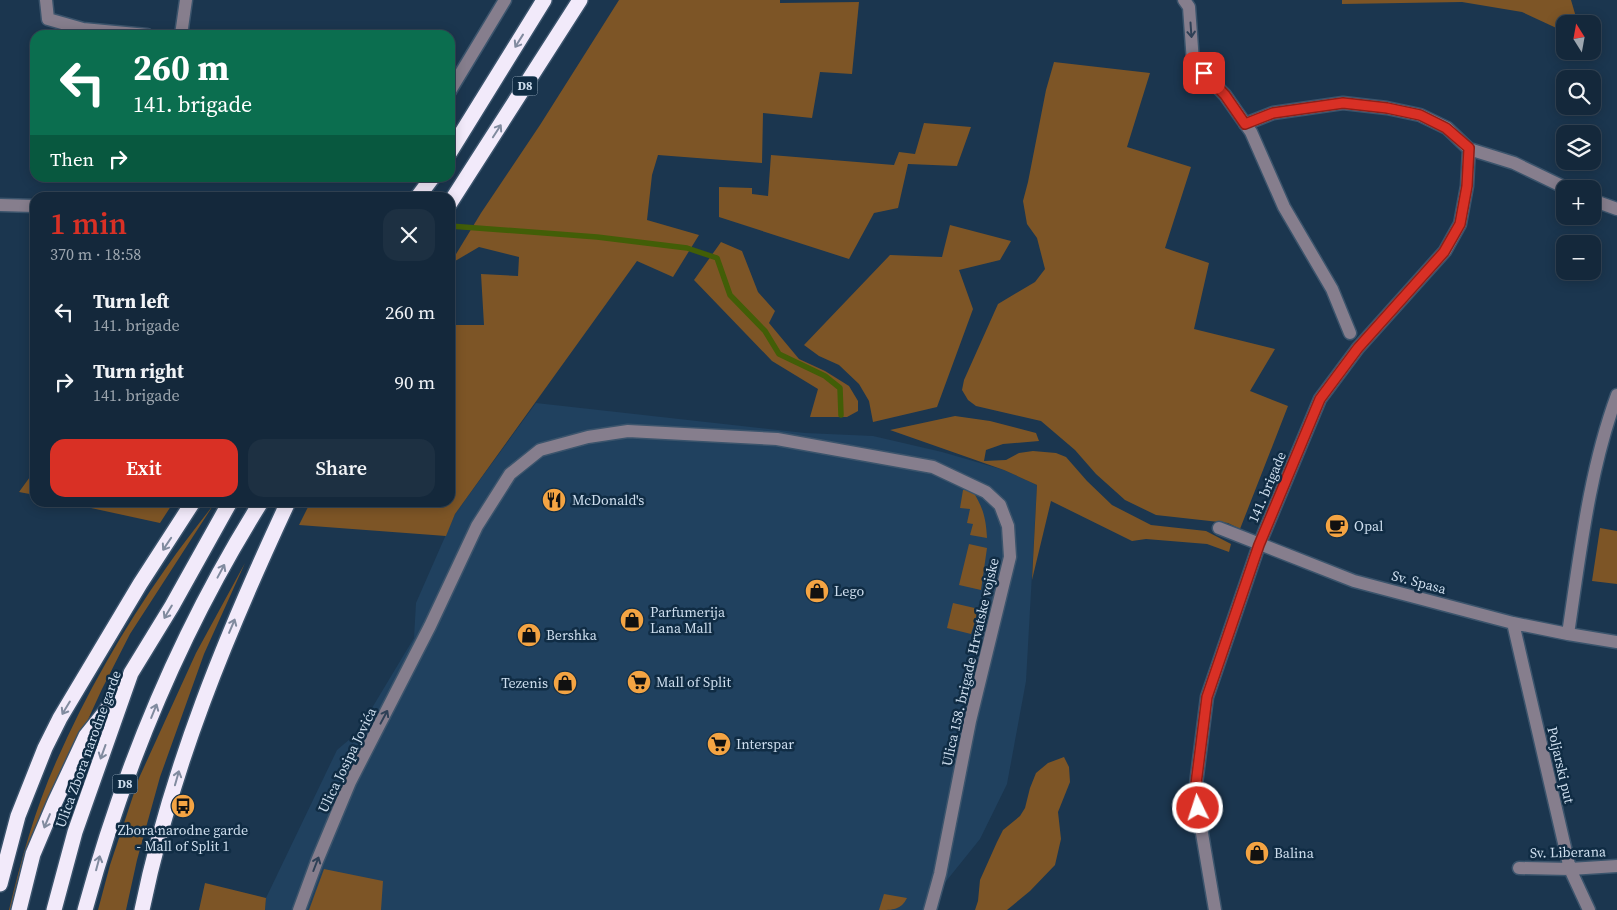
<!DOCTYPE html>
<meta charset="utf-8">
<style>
body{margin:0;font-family:"Source Serif 4",serif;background:#1d3042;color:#f1f3f6;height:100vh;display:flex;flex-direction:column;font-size:19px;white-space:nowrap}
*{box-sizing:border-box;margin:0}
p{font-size:16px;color:#9da6af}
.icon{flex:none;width:28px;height:28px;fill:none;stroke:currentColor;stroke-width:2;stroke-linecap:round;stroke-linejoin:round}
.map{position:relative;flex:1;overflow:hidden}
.drawer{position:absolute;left:30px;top:192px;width:425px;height:315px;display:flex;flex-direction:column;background:#14283b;border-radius:15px;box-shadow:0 2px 12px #0003,0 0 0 1px #345}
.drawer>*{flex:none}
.banner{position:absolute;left:30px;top:30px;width:425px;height:152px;border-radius:15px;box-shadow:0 2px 12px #0003,0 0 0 1px #345;background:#0b6e4f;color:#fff;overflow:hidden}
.needle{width:32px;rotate:349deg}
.fabs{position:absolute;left:1556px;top:15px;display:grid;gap:10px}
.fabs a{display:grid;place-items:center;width:45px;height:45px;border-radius:10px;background:#14283b;box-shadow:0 2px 12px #0003,0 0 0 1px #345;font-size:25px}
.pin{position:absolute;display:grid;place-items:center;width:42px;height:42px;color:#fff;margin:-21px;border-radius:10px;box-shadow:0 2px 8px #0006}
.me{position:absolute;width:55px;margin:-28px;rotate:356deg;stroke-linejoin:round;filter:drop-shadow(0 0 4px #0008)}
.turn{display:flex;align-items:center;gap:18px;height:105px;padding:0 20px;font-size:22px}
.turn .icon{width:65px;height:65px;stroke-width:2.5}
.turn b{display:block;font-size:35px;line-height:42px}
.then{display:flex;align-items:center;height:48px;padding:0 20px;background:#0003;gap:10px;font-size:19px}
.round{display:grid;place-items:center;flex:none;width:52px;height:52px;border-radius:15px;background:#1d3042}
.headline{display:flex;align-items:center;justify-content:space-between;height:85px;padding:0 20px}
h1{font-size:30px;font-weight:600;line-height:38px;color:#d93025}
.action{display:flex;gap:10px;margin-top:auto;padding:10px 20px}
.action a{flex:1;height:58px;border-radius:15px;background:#d93025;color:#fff;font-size:20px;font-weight:600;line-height:58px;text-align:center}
.action a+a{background:#1d3042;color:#f1f3f6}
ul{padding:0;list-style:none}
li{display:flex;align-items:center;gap:15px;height:70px;padding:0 20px}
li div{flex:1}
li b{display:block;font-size:19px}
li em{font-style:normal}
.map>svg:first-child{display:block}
.built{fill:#20415f}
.green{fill:#7d5526}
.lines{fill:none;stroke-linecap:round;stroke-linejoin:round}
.stream{stroke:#425e07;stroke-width:5.5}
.minor-casing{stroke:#3b546c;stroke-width:15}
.highway-casing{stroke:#3b546c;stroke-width:18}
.minor{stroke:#867e8d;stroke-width:12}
.highway{stroke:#f2eafa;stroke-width:15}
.oneway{stroke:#2e4056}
.oneway2{stroke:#818b9f}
.route-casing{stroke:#8d1f18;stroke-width:12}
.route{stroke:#d93025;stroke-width:9}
.labels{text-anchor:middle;stroke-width:5;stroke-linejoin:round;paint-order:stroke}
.shield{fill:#102c44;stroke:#95a9bb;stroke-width:1}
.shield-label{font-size:12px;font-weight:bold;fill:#cedeee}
.street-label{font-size:14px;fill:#cedeee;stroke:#102c44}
.poi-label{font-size:14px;fill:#cedeee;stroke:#102c44;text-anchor:start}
</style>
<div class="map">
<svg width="1617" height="910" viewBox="0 0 1617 910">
<rect width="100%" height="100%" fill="#1b364f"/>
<path class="built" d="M 536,403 L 805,433 L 873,436 L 942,452 L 1004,470 L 1037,485 L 1026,681 L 1007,784 L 980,839 L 923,910 L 265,910 L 266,898 L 337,750 L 357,733 L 414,638 L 416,603 L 455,514 Z"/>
<path class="green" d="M 619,0 L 780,0 L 780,3 L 859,2 L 852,74 L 820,72 L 812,118 L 763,113 L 762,163 L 658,155 L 652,175 L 647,220 L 699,235 L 673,277 L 637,261 L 455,514 L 446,536 L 299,525 L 310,503 L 450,502 L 450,325 L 484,325 L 481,274 L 518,276 L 519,257 L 479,247 L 450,264 L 481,213 L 540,125 Z
M 1342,0 L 1571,0 L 1578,24 L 1565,24 L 1565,32 L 1522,12 L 1462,2 L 1342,4 Z
M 1054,62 L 1150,73 L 1127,147 L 1191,167 L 1165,248 L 1209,263 L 1194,329 L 1275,349 L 1250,391 L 1288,406 L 1240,529 L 1228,523 L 1156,515 L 1125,500 L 1096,474 L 1075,450 L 1041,421 L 976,406 L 968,400 L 962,390 L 964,380 L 998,304 L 1035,282 L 1045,269 L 1037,238 L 1027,224 L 1023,201 L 1028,182 L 1046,90 Z
M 924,123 L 971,127 L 957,166 L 908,164 L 898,208 L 874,213 L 849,259 L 719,217 L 719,187 L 752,188 L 752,194 L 768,196 L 771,155 L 894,165 L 899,152 L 915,154 Z
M 950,225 L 1011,241 L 1000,260 L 959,270 L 973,309 L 937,407 L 873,422 L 869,401 L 859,384 L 839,365 L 819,356 L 804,345 L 890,255 L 942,257 Z
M 721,242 L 742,251 L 758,292 L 775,311 L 769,323 L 799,359 L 825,371 L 849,386 L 858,401 L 858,411 L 847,417 L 810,417 L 818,389 L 772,361 L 694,280 Z
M 955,416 L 990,421 L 1036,433 L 1039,441 L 1003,444 L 986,450 L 984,461 L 1006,460 L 1019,453 L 1033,451 L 1056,453 L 1066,457 L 1087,481 L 1112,505 L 1151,525 L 1206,531 L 1231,544 L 1229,552 L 1207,544 L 1146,539 L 1132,541 L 1051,501 L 1032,580 L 1037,485 L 1004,470 L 890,430 Z
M 35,470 L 35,495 L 19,492 Z
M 963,490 L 972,490 C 983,507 986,518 987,538 L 970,535 L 973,524 L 967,523 L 970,509 L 960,508 Z
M 68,503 L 173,502 L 173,503 L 160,523 Z
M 214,504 L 130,634 L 102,689 L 69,761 L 14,910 L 9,910 C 21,860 35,809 56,762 C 86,694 123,629 166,568 C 181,546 198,525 214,504 Z
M 1600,528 L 1617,531 L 1617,584 L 1592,581 Z
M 969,544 L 987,548 L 981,590 L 959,585 Z
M 245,563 L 204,654 L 160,777 L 137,860 L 126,910 L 98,910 L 110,865 L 139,778 L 196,653 Z
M 953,603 L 979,609 L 971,634 L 947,628 Z
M 1064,757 L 1069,767 L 1070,782 L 1058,812 L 1061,839 L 1055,865 L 1030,891 L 1007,910 L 975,910 L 978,901 L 980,880 L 997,842 L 1003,830 L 1020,816 L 1025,808 L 1030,788 L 1036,773 L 1048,763 Z
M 324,869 L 383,881 L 381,910 L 309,910 Z
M 205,883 L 266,898 L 265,910 L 199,910 Z
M 884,894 L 907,898 C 901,910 893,910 879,910 Z"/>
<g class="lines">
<path class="stream" d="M 450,226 L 597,237 L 687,248 L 717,258 L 730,295 L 765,331 L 779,354 L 825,376 L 840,388 L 841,415"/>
<g class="minor-casing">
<path id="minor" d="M 46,0 L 48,19 L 83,29 L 147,35
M 1184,0 L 1189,7 L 1193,62 L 1225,95 L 1251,132 L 1284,207 L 1332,289 L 1350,333
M 181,35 L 186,0
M 450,91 L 505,0
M 1245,124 L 1273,113 L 1343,103 L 1387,108 L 1420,115 L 1447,128 L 1469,149 L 1514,163 L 1568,189
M 1592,200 L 1617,209
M 0,205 L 35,206
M 1219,528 L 1354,581 L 1513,623 L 1568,634 L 1617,642
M 1513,623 L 1570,869 L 1589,910
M 1568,634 C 1580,554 1589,471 1617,395
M 1519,868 L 1570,869 L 1617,866
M 299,910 L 317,861 L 350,782 L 430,626 L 477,526 L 510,474 L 540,450 L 588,437 L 628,431 L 777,439 L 933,467 L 986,492 L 1000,505 L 1008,526 L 1010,557 L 970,721 L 940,874 L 930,910
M 1215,910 L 1195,792 L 1207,697 L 1259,545 L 1320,399 L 1358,348 L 1445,251 L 1460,224 L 1467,186 L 1469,149"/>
</g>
<g class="highway-casing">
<path id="highway" d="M 450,152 L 544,0
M 417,198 L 432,178
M 450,203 L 580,0
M 0,884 L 18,816 L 45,748 L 60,718 L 140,584 L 193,502
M 19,910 L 33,854 L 55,802 L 86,736 L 106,711 L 118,693
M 54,910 L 75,832 L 131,673 L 172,606 L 230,502
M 85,910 C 124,767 182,628 261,502
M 142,910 C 171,768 227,633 288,502"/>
</g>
<use href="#minor" class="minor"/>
<use href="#highway" class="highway"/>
</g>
<defs><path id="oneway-shaft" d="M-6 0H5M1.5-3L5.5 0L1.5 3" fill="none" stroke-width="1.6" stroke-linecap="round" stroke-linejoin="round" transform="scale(1.25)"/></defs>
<g class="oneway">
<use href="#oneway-shaft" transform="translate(1191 30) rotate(86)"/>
<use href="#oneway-shaft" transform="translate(384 717) rotate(-62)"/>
<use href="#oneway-shaft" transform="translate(316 864) rotate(-69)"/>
</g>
<g class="oneway2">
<use href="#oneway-shaft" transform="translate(519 41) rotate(122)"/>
<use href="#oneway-shaft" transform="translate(497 131) rotate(-57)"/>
<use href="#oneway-shaft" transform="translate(167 544) rotate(124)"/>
<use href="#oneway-shaft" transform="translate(221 571) rotate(-62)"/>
<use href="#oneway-shaft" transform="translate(168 612) rotate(121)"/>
<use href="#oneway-shaft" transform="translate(232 626) rotate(-67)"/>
<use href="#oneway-shaft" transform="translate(66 708) rotate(121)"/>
<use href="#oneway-shaft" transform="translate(154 711) rotate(-68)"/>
<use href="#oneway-shaft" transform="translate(103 752) rotate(110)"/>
<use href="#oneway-shaft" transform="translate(177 778) rotate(-74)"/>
<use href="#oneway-shaft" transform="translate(47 821) rotate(113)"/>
<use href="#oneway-shaft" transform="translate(98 863) rotate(-75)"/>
</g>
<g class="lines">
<g class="route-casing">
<path id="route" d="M 1198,808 L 1195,792 L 1207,697 L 1259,545 L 1320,399 L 1358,348 L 1444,252 L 1460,224 L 1467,186 L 1469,148 L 1446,128 L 1420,115 L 1387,108 L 1343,103 L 1273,113 L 1245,124 L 1225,95 L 1204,73"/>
</g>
<use href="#route" class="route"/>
</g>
<defs>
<g id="restaurant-disc" transform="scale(1.25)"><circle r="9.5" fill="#f4a443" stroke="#102c44"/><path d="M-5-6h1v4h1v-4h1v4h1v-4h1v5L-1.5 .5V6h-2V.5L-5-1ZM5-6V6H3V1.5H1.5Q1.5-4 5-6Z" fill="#111"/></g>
<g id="cafe-disc" transform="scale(1.25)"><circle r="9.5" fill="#f4a443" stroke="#102c44"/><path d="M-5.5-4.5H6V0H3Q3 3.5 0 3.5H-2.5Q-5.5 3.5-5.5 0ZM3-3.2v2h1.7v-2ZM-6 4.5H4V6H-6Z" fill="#111"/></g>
<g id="shop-disc" transform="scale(1.25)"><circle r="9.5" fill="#f4a443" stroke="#102c44"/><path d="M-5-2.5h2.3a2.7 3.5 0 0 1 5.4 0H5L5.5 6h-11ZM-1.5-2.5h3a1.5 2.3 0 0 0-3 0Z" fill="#111"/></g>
<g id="supermarket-disc" transform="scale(1.25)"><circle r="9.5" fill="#f4a443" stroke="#102c44"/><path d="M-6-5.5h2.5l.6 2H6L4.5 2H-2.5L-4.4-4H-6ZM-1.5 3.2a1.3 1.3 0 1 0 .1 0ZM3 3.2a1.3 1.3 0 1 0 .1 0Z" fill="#111"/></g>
<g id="bus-disc" transform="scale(1.25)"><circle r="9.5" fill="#f4a443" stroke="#102c44"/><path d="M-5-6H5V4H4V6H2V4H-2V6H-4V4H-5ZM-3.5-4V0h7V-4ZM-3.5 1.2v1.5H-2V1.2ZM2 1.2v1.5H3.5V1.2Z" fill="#111"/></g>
</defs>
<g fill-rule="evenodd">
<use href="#restaurant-disc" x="554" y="500"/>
<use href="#cafe-disc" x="1337" y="526"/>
<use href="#shop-disc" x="817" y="591"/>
<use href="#shop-disc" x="632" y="620"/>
<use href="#shop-disc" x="529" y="635"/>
<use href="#supermarket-disc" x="639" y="682"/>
<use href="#shop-disc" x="565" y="683"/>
<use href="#supermarket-disc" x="719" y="744"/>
<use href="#bus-disc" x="183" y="806"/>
<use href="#shop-disc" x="1257" y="853"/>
</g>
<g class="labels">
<g class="shield">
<rect x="512.5" y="76.5" width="25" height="19" rx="4"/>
<rect x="112.5" y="774.5" width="25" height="19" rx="4"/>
</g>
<g class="shield-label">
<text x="525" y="90">D8</text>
<text x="125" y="788">D8</text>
</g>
<g class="street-label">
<text transform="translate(1267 487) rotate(-67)" y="5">141. brigade</text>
<text transform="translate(1419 582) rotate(15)" y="5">Sv. Spasa</text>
<text transform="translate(970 662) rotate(-77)" y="5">Ulica 158. brigade Hrvatske vojske</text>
<text transform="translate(88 749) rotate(-70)" y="5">Ulica Zbora narodne garde</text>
<text transform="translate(347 760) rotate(-64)" y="5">Ulica Josipa Jovića</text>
<text transform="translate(1561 765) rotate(77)" y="5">Poljarski put</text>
<text transform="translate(1568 852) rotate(-1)" y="5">Sv. Liberana</text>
</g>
<g class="poi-label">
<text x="572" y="505">McDonald's</text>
<text x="1354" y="531">Opal</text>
<text x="834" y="596">Lego</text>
<text x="650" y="617">Parfumerija<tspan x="650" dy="16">Lana Mall</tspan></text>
<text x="546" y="640">Bershka</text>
<text x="656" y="687">Mall of Split</text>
<text x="548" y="688" text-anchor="end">Tezenis</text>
<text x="736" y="749">Interspar</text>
<text x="183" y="835" text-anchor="middle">Zbora narodne garde<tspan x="183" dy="16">- Mall of Split 1</tspan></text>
<text x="1274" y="858">Balina</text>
</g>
</g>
</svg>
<div class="fabs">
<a><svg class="needle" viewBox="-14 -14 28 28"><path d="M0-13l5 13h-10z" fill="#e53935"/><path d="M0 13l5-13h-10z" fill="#9da6af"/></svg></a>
<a><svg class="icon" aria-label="search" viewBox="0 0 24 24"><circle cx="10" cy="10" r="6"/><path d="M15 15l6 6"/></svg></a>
<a><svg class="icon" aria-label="layers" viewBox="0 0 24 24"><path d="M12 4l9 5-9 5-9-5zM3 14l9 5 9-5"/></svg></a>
<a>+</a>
<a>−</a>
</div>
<div class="pin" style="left:1204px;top:73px;background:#d93025"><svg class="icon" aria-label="arrive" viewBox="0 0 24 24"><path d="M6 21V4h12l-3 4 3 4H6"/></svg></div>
<svg class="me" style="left:1198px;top:808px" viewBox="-20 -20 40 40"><circle r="17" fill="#d93025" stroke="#fff" stroke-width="3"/><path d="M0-11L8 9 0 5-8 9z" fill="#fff"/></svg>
<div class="banner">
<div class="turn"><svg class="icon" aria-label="left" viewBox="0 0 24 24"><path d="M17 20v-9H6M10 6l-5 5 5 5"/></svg><div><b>260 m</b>141. brigade</div></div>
<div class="then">Then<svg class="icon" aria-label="right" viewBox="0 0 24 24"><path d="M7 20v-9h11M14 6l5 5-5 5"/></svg></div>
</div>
<section class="drawer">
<div class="headline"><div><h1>1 min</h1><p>370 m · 18:58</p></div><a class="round"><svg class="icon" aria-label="close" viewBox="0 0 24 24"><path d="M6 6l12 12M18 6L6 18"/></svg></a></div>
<ul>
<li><svg class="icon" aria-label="left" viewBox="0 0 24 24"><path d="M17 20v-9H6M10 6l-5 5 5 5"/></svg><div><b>Turn left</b><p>141. brigade</p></div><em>260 m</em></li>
<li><svg class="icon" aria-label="right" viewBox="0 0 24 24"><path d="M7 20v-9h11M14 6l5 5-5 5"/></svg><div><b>Turn right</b><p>141. brigade</p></div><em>90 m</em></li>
</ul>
<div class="action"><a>Exit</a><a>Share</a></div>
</section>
</div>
